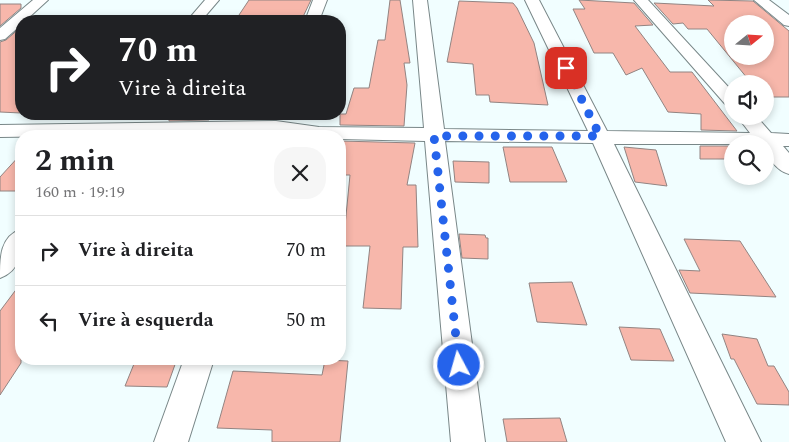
<!DOCTYPE html>
<html lang="pt">
<meta charset="utf-8">
<style>
body{margin:0;font-family:Spectral,serif;background:#f6f6f6;color:#202124;height:100vh;display:flex;flex-direction:column;font-size:19px;white-space:nowrap}
*{box-sizing:border-box;margin:0}
p{font-size:16px;color:#757577}
.icon{flex:none;width:28px;height:28px;fill:none;stroke:currentColor;stroke-width:2;stroke-linecap:round;stroke-linejoin:round}
.map{position:relative;flex:1;overflow:hidden}
.sheet{position:absolute;left:15px;top:130px;width:331px;height:235px;display:flex;flex-direction:column;background:#fff;border-radius:20px;box-shadow:0 2px 8px #0003}
.sheet>*{flex:none}
.guide{position:absolute;left:15px;top:15px;width:331px;height:105px;border-radius:20px;box-shadow:0 2px 8px #0003;background:#202124;color:#fff;overflow:hidden}
.needle{width:32px;rotate:72deg}
.fabs{position:absolute;left:724px;top:15px;display:grid;gap:10px}
.fabs a{display:grid;place-items:center;width:50px;height:50px;border-radius:50%;background:#fff;box-shadow:0 2px 8px #0003;font-size:25px}
.pin{position:absolute;display:grid;place-items:center;width:42px;height:42px;color:#fff;margin:-21px;border-radius:10px;box-shadow:0 2px 8px #0006}
.me{position:absolute;width:55px;margin:-28px;rotate:354deg;stroke-linejoin:round;filter:drop-shadow(0 0 4px #0008)}
.turn{display:flex;align-items:center;gap:18px;height:105px;padding:0 20px;font-size:22px}
.turn .icon{width:65px;height:65px;stroke-width:2.5}
.turn b{display:block;font-size:35px;line-height:42px}
.round{display:grid;place-items:center;flex:none;width:52px;height:52px;border-radius:20px;background:#f6f6f6}
.head{display:flex;align-items:center;justify-content:space-between;height:85px;padding:0 20px}
h1{font-size:30px;font-weight:700;line-height:38px}
ul{padding:0;list-style:none}
li{display:flex;align-items:center;gap:15px;height:70px;padding:0 20px;border-top:1px solid #e0e0e0}
li div{flex:1}
li b{display:block;font-size:19px}
li em{font-style:normal}
.map>svg:first-child{display:block}
.building{fill:#f7b7ab;stroke:#928482;fill-rule:evenodd}
.lines{fill:none;stroke-linecap:round;stroke-linejoin:round}
.minor-casing{stroke:#798788;stroke-width:2}
.minor{fill:#fff;fill-rule:evenodd}
.route{stroke:#2563eb;stroke-width:9;stroke-dasharray:0 16.2}
</style>
<div class="map">
<svg width="789" height="442" viewBox="0 0 789 442">
<rect width="100%" height="100%" fill="#f1feff"/>
<path class="building" d="M 249,0 L 311,0 L 301,21 L 235,21 Z
M 390,0 L 400,0 L 410,63 L 404,63 L 407,85 L 404,126 L 340,125 L 340,114 L 346,114 L 354,88 L 369,88 L 378,40 L 385,40 Z
M 579,0 L 634,3 L 653,25 L 635,26 L 670,72 L 692,72 L 737,131 L 701,130 L 701,114 L 668,112 L 642,68 L 626,75 L 613,53 L 594,53 L 573,9 L 585,9 Z
M 708,0 L 753,1 L 789,31 L 789,97 L 765,97 L 765,84 L 752,84 L 707,29 L 688,29 L 683,23 L 673,24 L 654,3 L 714,6 ZM 732,24 L 765,24 L 765,56 L 732,56 Z
M 459,1 L 513,3 L 517,8 L 534,43 L 548,105 L 490,102 L 489,95 L 476,95 L 473,64 L 447,62 Z
M 0,4 L 21,4 L 21,8 L 0,26 Z
M 21,27 L 21,113 L 0,112 L 0,42 L 6,40 Z
M 169,114 L 212,114 L 209,120 L 169,121 Z
M 340,141 L 415,143 L 407,185 L 416,185 L 418,247 L 403,247 L 401,309 L 363,308 L 370,246 L 343,246 L 350,175 L 340,175 Z
M 700,146 L 732,146 L 732,159 L 700,159 Z
M 503,147 L 552,147 L 567,182 L 510,182 Z
M 624,147 L 656,150 L 667,186 L 635,182 Z
M 21,154 L 21,191 L 0,191 L 0,177 Z
M 453,161 L 489,162 L 489,183 L 455,182 Z
M 459,234 L 485,235 L 486,238 L 488,238 L 488,259 L 462,258 Z
M 684,239 L 740,241 L 776,297 L 690,293 L 679,270 L 700,271 Z
M 572,282 L 587,325 L 537,322 L 529,283 Z
M 21,283 L 21,363 L 0,395 L 0,311 Z
M 619,327 L 660,329 L 674,361 L 631,360 Z
M 722,334 L 757,339 L 768,366 L 774,366 L 789,392 L 789,405 L 757,404 L 734,359 L 731,359 Z
M 136,359 L 177,359 L 167,387 L 125,386 Z
M 325,360 L 348,361 L 340,442 L 272,442 L 272,430 L 217,428 L 233,371 L 322,375 Z
M 560,418 L 567,442 L 507,442 L 503,419 Z"/>
<g class="lines">
<g class="minor-casing">
<path id="minor" d="M 33,0 L 48,0 L 25,21 L 21,21 L 21,25 L 5,39 L 0,40 L 0,28 Z
M 205,0 L 219,0 L 201,21 L 187,21 Z
M 313,0 L 327,0 L 319,21 L 305,21 Z
M 413,0 L 427,0 L 444,129 L 588,131 L 525,0 L 539,0 L 607,131 L 750,133 L 737,116 L 756,116 L 771,133 L 789,134 L 789,146 L 783,146 L 789,153 L 789,174 C 777,171 765,156 765,144 L 614,144 L 761,442 L 726,442 L 593,143 L 445,141 L 485,442 L 451,442 L 425,141 L 340,139 L 340,136 L 300,136 L 276,133 L 0,137 L 0,125 L 276,121 L 319,127 L 424,128 Z
M 634,0 L 648,0 L 732,91 L 732,106 L 726,105 Z
M 754,0 L 769,0 L 789,15 L 789,26 L 784,25 Z
M 21,229 C 22,249 22,270 0,278 C 0,257 0,237 21,229 Z
M 184,359 L 214,359 L 188,442 L 154,442 Z"/>
</g>
<use href="#minor" class="minor"/>
</g>
<g class="lines">
<path class="route" d="M 459,365 L 434,136 L 600,136 L 566,68"/>
</g>
</svg>
<div class="fabs">
<a><svg class="needle" viewBox="-14 -14 28 28"><path d="M0-13l5 13h-10z" fill="#e53935"/><path d="M0 13l5-13h-10z" fill="#757577"/></svg></a>
<a><svg class="icon" aria-label="sound" viewBox="0 0 24 24"><path d="M4 9h4l5-4v14l-5-4H4zM17 9q2 3 0 6"/></svg></a>
<a><svg class="icon" aria-label="search" viewBox="0 0 24 24"><circle cx="10" cy="10" r="6"/><path d="M15 15l6 6"/></svg></a>
</div>
<div class="pin" style="left:566px;top:68px;background:#d93025"><svg class="icon" aria-label="arrive" viewBox="0 0 24 24"><path d="M6 21V4h12l-3 4 3 4H6"/></svg></div>
<svg class="me" style="left:459px;top:365px" viewBox="-20 -20 40 40"><circle r="17" fill="#2563eb" stroke="#fff" stroke-width="3"/><path d="M0-11L8 9 0 5-8 9z" fill="#fff"/></svg>
<div class="guide">
<div class="turn"><svg class="icon" aria-label="right" viewBox="0 0 24 24"><path d="M7 20v-9h11M14 6l5 5-5 5"/></svg><div><b>70 m</b>Vire à direita</div></div>
</div>
<section class="sheet">
<div class="head"><div><h1>2 min</h1><p>160 m · 19:19</p></div><a class="round"><svg class="icon" aria-label="close" viewBox="0 0 24 24"><path d="M6 6l12 12M18 6L6 18"/></svg></a></div>
<ul>
<li><svg class="icon" aria-label="right" viewBox="0 0 24 24"><path d="M7 20v-9h11M14 6l5 5-5 5"/></svg><div><b>Vire à direita</b></div><em>70 m</em></li>
<li><svg class="icon" aria-label="left" viewBox="0 0 24 24"><path d="M17 20v-9H6M10 6l-5 5 5 5"/></svg><div><b>Vire à esquerda</b></div><em>50 m</em></li>
</ul>
</section>
</div>
